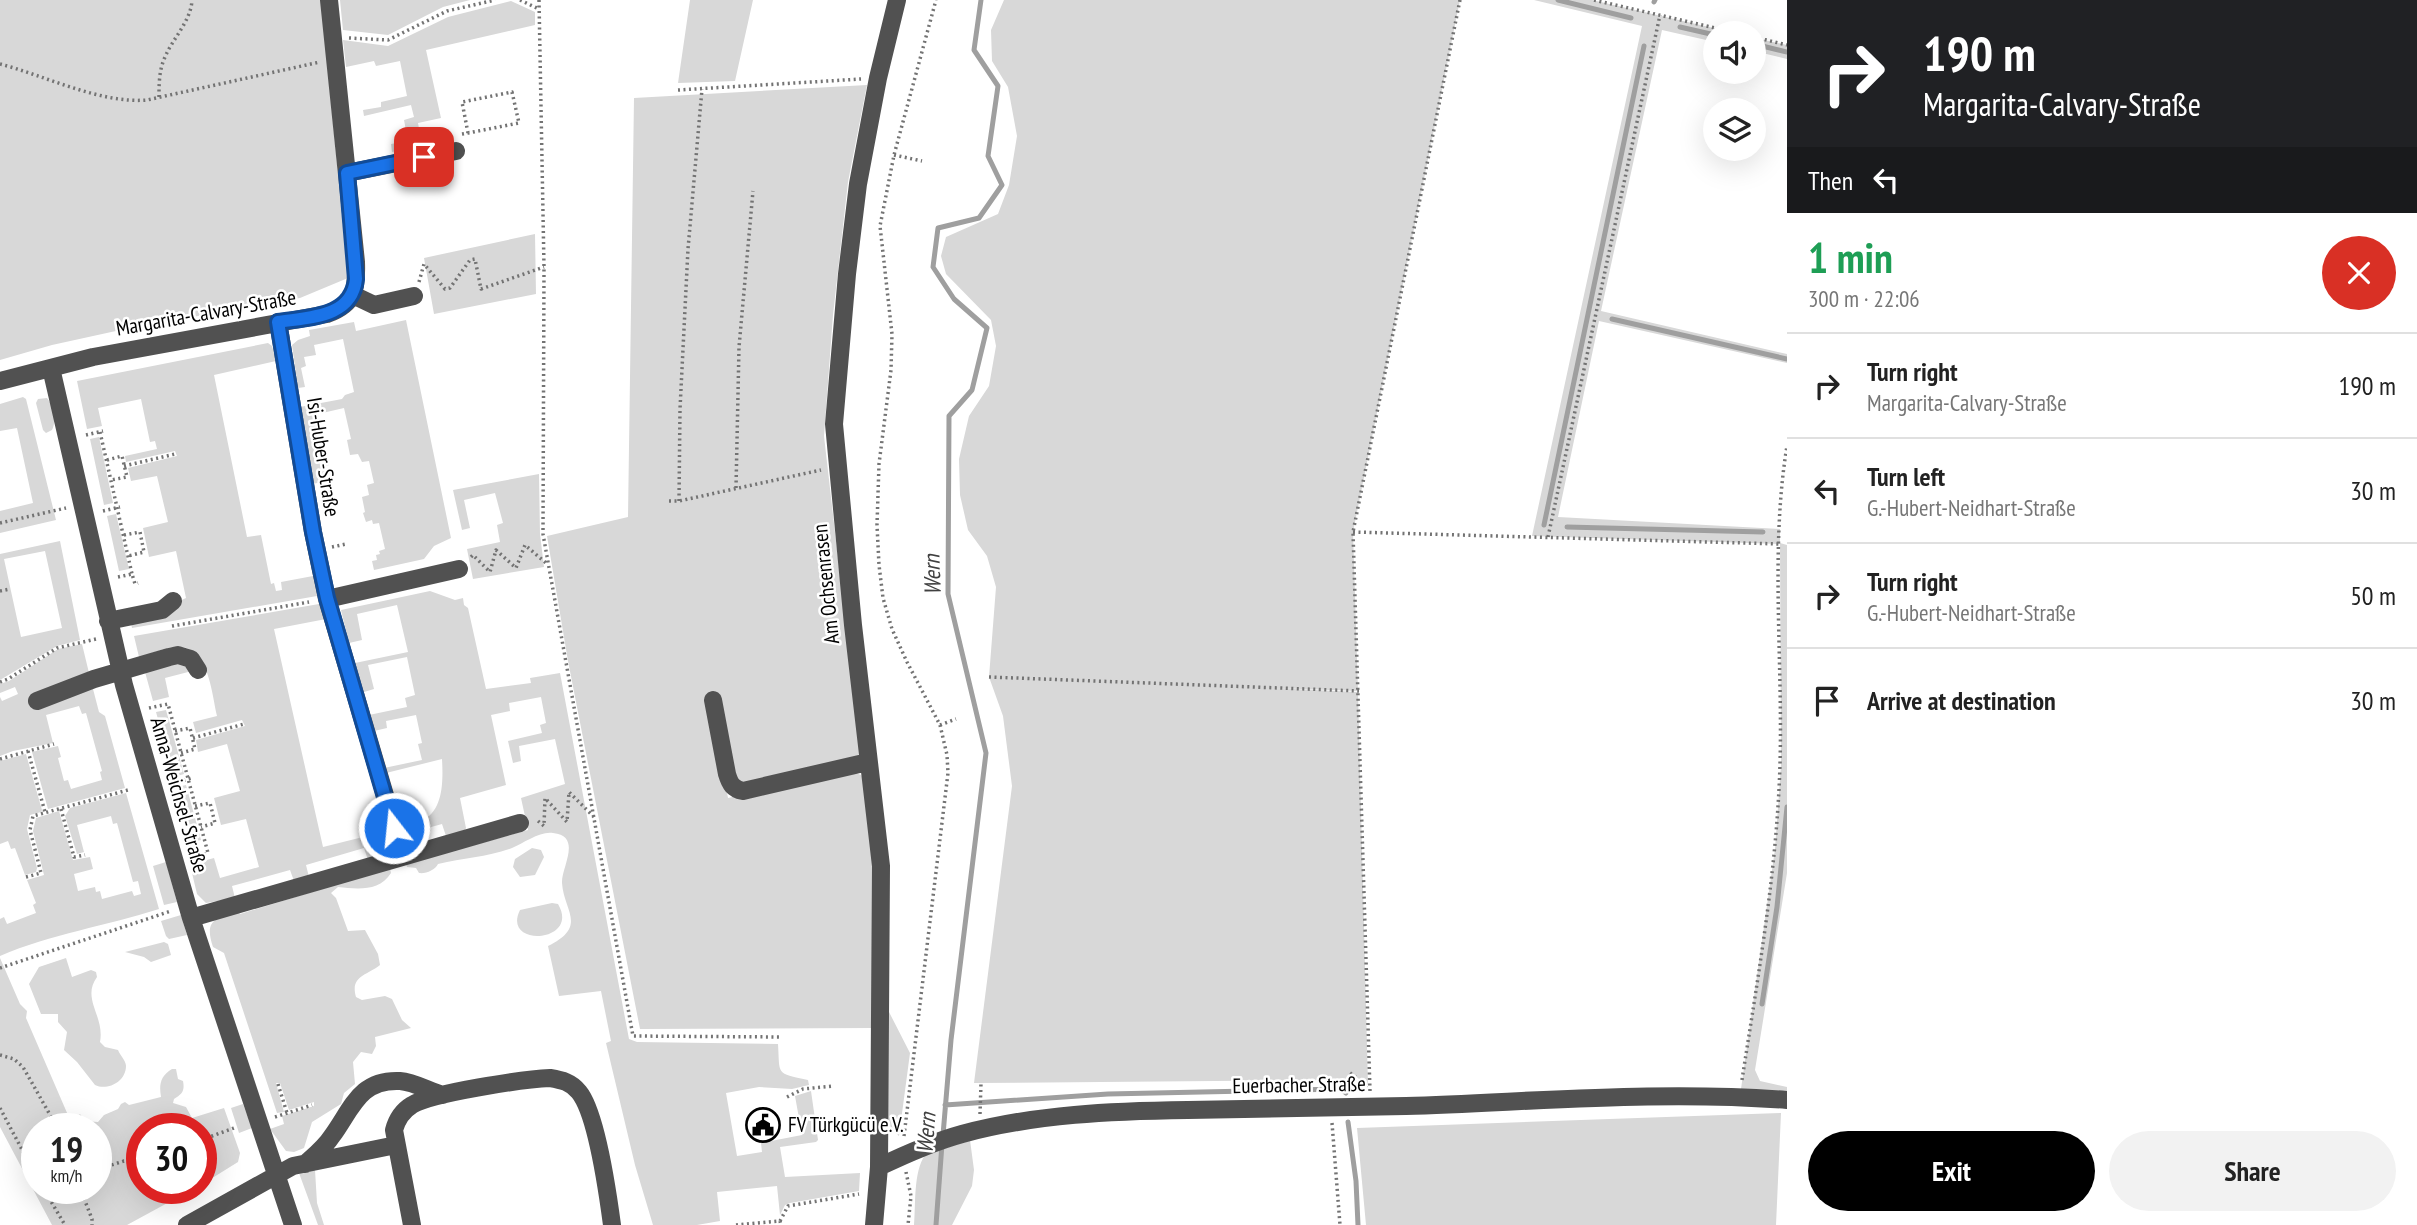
<!DOCTYPE html>
<meta charset="utf-8">
<style>
body{margin:0;font-family:"PT Sans Narrow",sans-serif;background:#f2f2f2;color:#222;height:100vh;display:flex;flex-direction:column;font-size:26px;white-space:nowrap}
*{box-sizing:border-box;margin:0}
p{font-size:23px;color:#767676}
.icon{flex:none;width:38px;height:38px;fill:none;stroke:currentColor;stroke-width:2;stroke-linecap:round;stroke-linejoin:round}
.map{position:relative;flex:1;overflow:hidden}
.panel{display:flex;flex-direction:column;background:#fff;width:630px}
.panel>*{flex:none}
.top-card{background:#202124;color:#fff;overflow:hidden}
.controls{position:absolute;left:1703px;top:21px;display:grid;gap:14px}
.controls a{display:grid;place-items:center;width:63px;height:63px;border-radius:50%;background:#fff;box-shadow:0 7px 28px #0002;font-size:35px}
.speed{position:absolute;left:21px;top:1113px;display:flex;gap:14px;font-size:35px;font-weight:700;text-align:center}
.speed>*{display:grid;place-content:center;width:91px;height:91px;border-radius:50%;background:#fff;box-shadow:0 7px 28px #0002;line-height:1}
.speed small{font-size:18px;font-weight:400}
.speed .limit{border:10px solid #d22;background:#fff;color:#111}
.pin{position:absolute;display:grid;place-items:center;width:60px;height:60px;color:#fff;margin:-30px;border-radius:14px;box-shadow:0 4px 10px #0006}
.me{position:absolute;width:77px;margin:-38px;rotate:344deg;stroke-linejoin:round;filter:drop-shadow(0 0 5px #0008)}
.turn{display:flex;align-items:center;gap:24px;height:147px;padding:0 21px;font-size:32px}
.turn .icon{width:91px;height:91px;stroke-width:2.5}
.turn b{display:block;font-size:49px;line-height:60px}
.then{display:flex;align-items:center;height:66px;padding:0 21px;background:#0003;gap:14px;font-size:26px}
.round{display:grid;place-items:center;flex:none;width:74px;height:74px;border-radius:37px;background:#f2f2f2}
.headline{display:flex;align-items:center;justify-content:space-between;height:119px;padding:0 21px}
h1{font-size:42px;font-weight:600;line-height:52px;color:#1e9e55}
.button{display:flex;gap:14px;margin-top:auto;padding:14px 21px}
.button a{flex:1;height:80px;border-radius:42px;background:#000;color:#fff;font-size:28px;font-weight:600;line-height:80px;text-align:center}
.button a+a{background:#f2f2f2;color:#222}
ul{padding:0;list-style:none}
li{display:flex;align-items:center;gap:21px;height:105px;padding:0 21px;border-top:2px solid #e0e0e0}
li div{flex:1}
li b{display:block;font-size:26px}
li em{font-style:normal}
main{display:flex;flex:1;min-height:0}
.map>svg:first-child{display:block}
.green{fill:#d8d8d8;fill-rule:evenodd}
.lines{fill:none;stroke-linecap:round;stroke-linejoin:round}
.stream{stroke:#9f9f9f;stroke-width:5}
.path{stroke:#737373;stroke-width:3.5;stroke-dasharray:2 3.5;stroke-linecap:butt}
.minor{stroke:#515151;stroke-width:18}
.route-casing{stroke:#114b97;stroke-width:18}
.route{stroke:#1a73e8;stroke-width:12}
.labels{text-anchor:middle;stroke-width:5;stroke-linejoin:round;paint-order:stroke}
.street-label{font-size:21px;fill:#000;stroke:#fff}
.poi-label{font-size:21px;fill:#000;stroke:#fff;text-anchor:start}
.water-label{font-size:23px;font-style:italic;fill:#404040;stroke:#fff}
</style>
<main>
<div class="map">
<svg width="1787" height="1225" viewBox="0 0 1787 1225">
<rect width="100%" height="100%" fill="#fff"/>
<path class="green" d="M 0,0 L 321,0 L 348,278 L 300,298 L 125,329 L 52,345 L 0,360 Z
M 340,0 L 470,0 L 443,7 L 388,35 L 343,30 Z
M 690,0 L 753,0 L 735,81 L 678,83 Z
M 1004,0 L 1460,0 L 1353,532 L 1358,691 L 1273,688 L 1358,692 L 1368,1085 L 1353,1075 L 1349,1080 L 974,1083 L 1012,786 L 1003,716 L 989,677 L 996,587 L 987,556 L 968,530 L 960,495 L 959,459 L 969,416 L 989,386 L 996,346 L 991,320 L 946,274 L 941,256 L 946,237 L 998,214 L 1009,185 L 1017,136 L 1008,87 L 992,61 L 991,30 Z
M 1534,0 L 1592,0 L 1735,33 L 1715,33 L 1715,42 L 1662,30 L 1601,311 L 1787,354 L 1787,363 L 1599,321 L 1558,517 L 1780,529 L 1780,543 L 1787,545 L 1787,873 L 1755,1070 L 1760,1081 L 1787,1087 L 1787,1100 L 1740,1096 L 1775,849 L 1781,765 L 1780,544 L 1532,536 L 1642,26 Z
M 511,1 L 535,12 L 535,25 L 426,50 L 441,118 L 418,123 L 422,145 L 392,152 L 391,144 L 408,141 L 404,120 L 414,117 L 411,105 L 364,116 L 363,110 L 381,107 L 381,102 L 407,96 L 400,61 L 376,66 L 374,61 L 346,67 L 343,40 L 388,46 L 448,17 Z
M 1754,38 L 1787,45 L 1787,59 L 1754,51 Z
M 867,85 L 848,182 L 833,315 L 824,436 L 860,751 L 859,755 L 852,760 L 769,776 L 740,786 L 709,693 L 728,798 L 851,771 L 861,775 L 864,780 L 873,859 L 873,1028 L 640,1029 L 568,661 L 547,536 L 628,517 L 634,98 Z
M 535,234 L 536,294 L 434,314 L 424,258 Z
M 406,320 L 451,538 L 434,546 L 424,559 L 374,570 L 372,561 L 377,560 L 376,555 L 380,554 L 379,551 L 385,549 L 379,523 L 373,524 L 372,520 L 366,522 L 363,513 L 365,512 L 362,497 L 369,495 L 367,485 L 374,483 L 369,461 L 362,462 L 358,454 L 350,455 L 347,440 L 351,439 L 344,408 L 318,414 L 329,465 L 325,466 L 327,477 L 325,481 L 313,484 L 300,407 L 342,399 L 345,395 L 354,392 L 343,339 L 314,345 L 316,355 L 304,357 L 306,366 L 301,368 L 305,387 L 298,388 L 292,345 L 298,340 L 310,336 L 309,330 L 354,322 L 356,331 Z
M 268,343 L 272,346 L 276,361 L 214,375 L 247,537 L 261,535 L 271,584 L 274,583 L 276,591 L 282,590 L 281,582 L 313,576 L 317,596 L 132,628 L 131,623 L 186,598 L 176,551 L 149,557 L 143,528 L 168,522 L 157,476 L 131,481 L 128,468 L 177,456 L 175,451 L 126,462 L 125,456 L 157,449 L 155,441 L 150,442 L 141,399 L 98,408 L 102,426 L 87,429 L 77,381 Z
M 23,397 L 26,399 L 56,520 L 0,533 L 0,511 L 33,503 L 17,428 L 0,431 L 0,404 Z
M 47,398 C 53,405 57,421 52,430 L 46,433 L 43,430 L 36,403 L 38,399 Z
M 99,437 L 113,503 L 104,505 L 90,439 Z
M 539,474 L 540,534 L 544,567 L 473,579 L 467,549 L 500,542 L 497,525 L 503,523 L 495,493 L 464,500 L 470,528 L 462,530 L 453,490 Z
M 116,514 L 129,569 L 119,571 L 107,516 Z
M 60,541 L 80,640 L 57,646 L 0,680 L 0,554 ZM 45,551 L 62,628 L 21,637 L 4,559 Z
M 430,591 L 455,600 L 463,598 L 464,605 L 468,608 L 486,689 L 531,683 L 530,678 L 560,673 L 629,1039 L 637,1042 L 778,1044 C 780,1075 775,1073 808,1080 L 809,1085 L 792,1089 L 759,1087 L 726,1093 L 737,1156 L 762,1152 L 761,1143 L 802,1135 L 795,1096 L 811,1091 L 818,1140 L 816,1142 L 780,1147 L 785,1177 L 860,1173 L 859,1191 L 790,1203 L 785,1205 L 780,1215 L 777,1186 L 717,1192 L 720,1221 L 697,1225 L 653,1225 L 635,1165 L 606,1043 L 611,1041 L 601,991 L 559,996 L 548,946 C 588,926 564,912 562,883 C 561,868 583,836 553,833 C 540,831 524,843 512,848 C 488,857 463,858 438,864 C 435,870 426,874 419,873 L 416,868 L 407,867 L 406,864 L 528,830 L 521,798 L 565,784 L 555,739 L 519,746 L 521,761 L 513,763 L 508,741 L 542,733 L 540,725 L 546,723 L 541,697 L 509,703 L 510,711 L 491,715 L 506,785 L 460,798 L 466,828 L 465,830 L 446,836 L 442,824 L 424,829 L 427,841 C 414,844 407,838 403,827 C 410,824 418,822 425,819 C 444,808 443,778 442,759 L 386,773 L 384,768 L 422,760 L 418,744 L 422,743 L 416,715 L 386,721 L 387,728 L 374,731 L 369,715 L 407,707 L 405,698 L 415,695 L 407,657 L 368,665 L 374,689 L 364,692 L 355,663 L 408,652 L 397,605 L 357,614 L 362,640 L 349,643 L 341,610 Z
M 319,604 L 322,605 L 326,619 L 274,629 L 323,847 L 387,831 L 389,847 L 384,853 L 368,860 L 364,848 L 306,865 L 309,877 L 294,881 L 290,870 L 232,886 L 235,898 L 206,903 L 197,894 L 192,873 L 203,861 L 214,858 L 220,878 L 259,867 L 246,819 L 221,825 L 214,798 L 240,791 L 227,744 L 198,752 L 196,740 L 245,726 L 242,720 L 196,733 L 193,722 L 217,716 C 212,695 209,650 182,647 C 167,645 153,654 139,657 L 134,636 Z
M 82,644 L 89,673 L 35,693 L 93,689 L 99,712 L 105,716 L 125,788 L 48,809 L 32,752 L 58,746 L 61,757 L 58,758 L 64,781 L 68,780 L 71,789 L 102,780 L 100,772 L 102,771 L 86,713 L 82,714 L 79,706 L 46,715 L 53,743 L 13,751 L 0,756 L 0,697 L 2,701 L 18,694 L 15,687 L 0,693 L 0,684 L 9,681 L 58,649 Z
M 179,660 L 192,671 L 165,678 L 169,697 L 153,701 L 145,672 Z
M 166,710 L 184,774 L 174,777 L 156,712 Z
M 26,754 L 42,810 L 41,812 L 30,815 L 27,829 L 37,868 L 36,872 L 25,875 L 15,848 L 11,849 L 8,841 L 0,844 L 0,761 Z
M 186,785 L 201,840 L 193,842 L 177,787 Z
M 126,793 L 159,909 C 106,926 51,934 0,956 L 0,919 L 4,917 L 7,924 L 36,913 L 33,905 L 36,903 L 27,880 L 44,875 L 33,831 L 36,818 L 59,811 L 73,860 L 90,857 L 93,869 L 74,874 L 78,891 L 95,887 L 96,892 L 100,891 L 102,899 L 132,891 L 134,896 L 141,894 L 138,881 L 133,882 L 117,823 L 113,824 L 111,816 L 77,825 L 84,852 L 77,854 L 65,816 L 70,808 Z
M 532,848 L 541,850 L 544,857 L 535,875 L 520,877 L 513,867 L 515,859 Z
M 166,862 L 177,902 L 164,905 L 153,866 Z
M 390,868 L 391,873 C 379,892 357,889 338,887 L 331,893 L 336,898 L 348,931 L 365,930 L 378,954 L 380,965 C 366,976 350,976 356,997 L 362,1000 L 385,996 L 392,999 L 402,1020 L 411,1028 L 375,1037 L 376,1046 L 372,1054 L 361,1052 L 353,1062 L 355,1084 L 344,1093 L 341,1104 L 312,1122 L 304,1148 L 294,1152 L 286,1151 L 270,1129 L 284,1124 L 282,1116 L 314,1106 L 314,1102 L 289,1110 L 280,1083 L 276,1083 L 284,1112 L 277,1113 L 224,953 L 213,947 C 204,920 215,919 237,910 L 240,914 Z
M 552,903 L 558,904 C 581,943 501,948 520,910 Z
M 181,915 L 187,935 L 169,939 L 166,936 L 161,921 Z
M 164,942 L 168,944 L 171,955 L 151,962 L 144,957 L 125,952 Z
M 0,958 L 20,1004 L 27,1011 L 26,1018 L 74,1129 L 37,1129 L 37,1188 L 96,1188 L 96,1129 L 77,1129 L 76,1118 L 80,1114 L 85,1121 L 98,1122 L 104,1115 L 118,1109 L 121,1104 L 125,1102 L 129,1105 L 161,1097 C 159,1085 160,1076 172,1069 L 176,1069 L 178,1079 L 183,1081 C 185,1091 182,1094 174,1099 L 173,1103 L 186,1107 L 192,1118 L 224,1108 L 240,1153 L 238,1162 L 201,1185 L 201,1129 L 142,1129 L 142,1188 L 195,1188 L 127,1225 L 52,1225 L 0,1127 Z
M 66,958 L 72,977 L 91,970 L 96,972 L 97,977 C 81,999 105,1016 100,1042 L 105,1047 L 118,1050 C 120,1055 126,1061 126,1066 C 126,1082 107,1091 95,1085 L 77,1062 L 64,1050 L 67,1032 L 58,1022 L 58,1014 L 41,1014 L 29,984 L 39,967 Z
M 888,1010 L 910,1053 L 899,1136 L 892,1130 L 887,1119 Z
M 243,1104 L 252,1128 L 239,1133 L 231,1108 Z
M 1781,1113 L 1776,1225 L 1366,1225 L 1357,1128 Z
M 970,1140 L 974,1170 L 972,1186 L 952,1225 L 914,1225 C 916,1204 913,1173 925,1155 Z
M 315,1170 L 317,1203 L 324,1225 L 318,1225 L 299,1173 Z"/>
<g class="lines">
<path class="stream" d="M 1558,0 L 1631,18
M 1654,2 L 1655,0
M 1680,27 L 1715,35
M 1754,44 L 1787,52
M 1612,319 L 1787,359
M 1544,525 L 1644,46
M 1567,527 L 1763,532
M 1762,1004 L 1777,907 L 1787,807
M 945,1105 L 1108,1094 L 1341,1089 L 1346,1093
M 1348,1122 L 1356,1181 L 1358,1225
M 943,1135 L 951,1040 L 986,753 L 948,594 L 949,416 L 972,390 L 987,328 L 954,299 L 933,267 L 938,228 L 979,218 L 1002,185 L 988,156 L 998,86 L 974,50 L 981,0
M 936,1225 L 942,1144"/>
<path class="path" d="M 520,0 L 539,9
M 539,0 L 544,267 L 543,534 L 633,1036 L 782,1037
M 1594,0 L 1737,33
M 1754,37 L 1787,45
M 349,38 L 388,40 L 447,11 L 495,0
M 0,64 C 46,76 101,104 147,100 L 320,62
M 678,90 L 861,79
M 159,97 C 159,84 159,70 165,57 C 173,38 191,21 192,0
M 462,134 L 468,133 L 519,123 L 512,92 L 462,102 L 468,133
M 894,155 L 922,161
M 419,282 L 424,264 L 445,289 L 450,288 L 470,260 L 475,259 L 481,289 L 544,267
M 100,432 L 132,574
M 86,435 L 103,431
M 107,460 L 122,456 L 127,477 L 111,480
M 124,466 L 175,454
M 321,486 L 332,483
M 736,488 L 739,347 L 753,191
M 669,501 L 679,501 L 821,470
M 679,501 L 680,409 L 688,249 L 702,89
M 103,511 L 120,507
M 0,523 L 66,508
M 1353,532 L 1780,544
M 124,535 L 140,532 L 144,552 L 128,556
M 1548,537 L 1660,15
M 332,547 L 346,544
M 471,557 L 473,555 L 490,572 L 496,550 L 516,568 L 525,545 L 546,563
M 118,577 L 132,574 L 135,584 L 138,583
M 0,591 L 10,589
M 172,626 L 309,602
M 989,677 L 1359,691
M 0,682 L 8,679 L 57,648 L 96,639
M 149,708 L 168,704 L 208,853 L 194,857
M 940,725 L 956,719
M 175,731 L 190,728 L 195,749 L 181,753
M 193,738 L 244,724
M 28,751 L 45,812
M 0,759 L 54,744
M 173,784 L 191,778
M 195,806 L 210,803 L 215,823 L 201,827
M 61,809 L 74,857 L 85,855
M 538,821 L 544,826 L 545,798 L 567,822 L 569,792 L 594,817
M 26,877 L 41,873 L 30,830 L 33,816 L 128,790
M 0,968 L 171,911
M 0,1055 L 14,1059 L 23,1067 L 58,1129
M 1350,1073 L 1368,1086
M 1742,1080 C 1758,976 1777,870 1780,764 C 1783,660 1770,548 1787,446
M 278,1084 L 287,1113
M 1370,1091 L 1353,532 L 1460,0
M 787,1097 L 803,1089 L 834,1086
M 0,1108 L 37,1178
M 980,1114 L 981,1083
M 275,1117 L 312,1105
M 1332,1123 L 1340,1225
M 904,1136 L 948,773 L 947,755 L 940,725 L 907,662 L 892,629 L 883,598 L 879,565 L 877,525 L 879,464 L 891,370 L 892,334 L 880,226 L 894,155 L 936,0
M 201,1140 L 234,1128
M 201,1144 L 213,1167
M 96,1170 L 124,1161 L 142,1161
M 906,1172 L 911,1196 L 908,1225
M 43,1188 L 65,1225
M 80,1188 L 92,1219 L 92,1225
M 780,1221 L 788,1206 L 859,1194
M 736,1225 L 780,1221 L 781,1225"/>
<path class="minor" d="M 347,173 L 456,151
M 353,295 L 374,305 L 414,296
M 278,322 L 313,532 L 327,599 L 403,856
M 51,368 L 124,685 L 191,918 L 293,1225
M 0,381 L 93,357 L 327,314 C 355,304 357,289 356,262 L 329,0
M 327,599 L 459,569
M 108,621 L 162,610 L 173,601
M 713,700 L 727,774 C 730,784 733,789 743,791 L 868,762
M 37,701 L 94,679 L 169,657 L 178,655 L 191,659 L 198,670
M 191,918 L 520,823
M 305,1164 C 315,1155 325,1147 332,1136 C 352,1109 359,1079 400,1081 C 414,1082 429,1091 443,1095
M 879,1167 L 881,866 L 853,625 L 834,424 L 847,274 L 858,184 L 878,78 L 897,0
M 187,1225 L 293,1166 L 396,1145
M 412,1225 L 394,1130 C 397,1119 402,1111 412,1105 C 431,1093 525,1079 550,1078 C 562,1080 571,1082 579,1092 C 597,1114 608,1195 612,1225
M 874,1225 L 879,1167 C 906,1154 933,1142 962,1134 C 1036,1114 1113,1111 1188,1110 C 1261,1108 1333,1108 1406,1106 C 1533,1102 1660,1090 1787,1100"/>
</g>
<g class="lines">
<g class="route-casing">
<path id="route" d="M 394,828 L 327,598 L 313,532 L 278,322 C 309,317 352,318 356,279 L 347,173 L 424,157"/>
</g>
<use href="#route" class="route"/>
</g>
<defs>
<g id="civic-ring" transform="scale(1.75)"><circle r="9.5" fill="#fff" stroke="#000" stroke-width="1.5"/><path d="M-.6-6.5H3V-4.5H.6V-3L4-1V1h2V6H-6V1h2V-1L-.6-3ZM-1.2 2.5V6h2.4V2.5Z" fill="#000"/></g>
</defs>
<g fill-rule="evenodd">
<use href="#civic-ring" x="763" y="1125"/>
</g>
<g class="labels">
<g class="street-label">
<text transform="translate(206 313) rotate(-10)" y="7">Margarita-Calvary-Straße</text>
<text transform="translate(323 457) rotate(81)" y="7">Isi-Huber-Straße</text>
<text transform="translate(826 584) rotate(-96)" y="7">Am Ochsenrasen</text>
<text transform="translate(179 795) rotate(74)" y="7">Anna-Weichsel-Straße</text>
<text transform="translate(1299 1085) rotate(-1)" y="7">Euerbacher Straße</text>
</g>
<g class="poi-label">
<text x="788" y="1132">FV Türkgücü e.V.</text>
</g>
<g class="water-label">
<text transform="translate(932 575) rotate(-92)" y="8">Wern</text>
<text transform="translate(926 1133) rotate(-85)" y="8">Wern</text>
</g>
</g>
</svg>
<div class="controls">
<a><svg class="icon" aria-label="sound" viewBox="0 0 24 24"><path d="M4 9h4l5-4v14l-5-4H4zM17 9q2 3 0 6"/></svg></a>
<a><svg class="icon" aria-label="layers" viewBox="0 0 24 24"><path d="M12 4l9 5-9 5-9-5zM3 14l9 5 9-5"/></svg></a>
</div>
<div class="speed"><div>19<small>km/h</small></div><div class="limit">30</div></div>
<div class="pin" style="left:424px;top:157px;background:#d93025"><svg class="icon" aria-label="arrive" viewBox="0 0 24 24"><path d="M6 21V4h12l-3 4 3 4H6"/></svg></div>
<svg class="me" style="left:394px;top:828px" viewBox="-20 -20 40 40"><circle r="17" fill="#1a73e8" stroke="#fff" stroke-width="3"/><path d="M0-11L8 9 0 5-8 9z" fill="#fff"/></svg>
</div>
<section class="panel">
<div class="top-card">
<div class="turn"><svg class="icon" aria-label="right" viewBox="0 0 24 24"><path d="M7 20v-9h11M14 6l5 5-5 5"/></svg><div><b>190 m</b>Margarita-Calvary-Straße</div></div>
<div class="then">Then<svg class="icon" aria-label="left" viewBox="0 0 24 24"><path d="M17 20v-9H6M10 6l-5 5 5 5"/></svg></div>
</div>
<div class="headline"><div><h1>1 min</h1><p>300 m · 22:06</p></div><a class="round" style="background:#d93025;color:#fff"><svg class="icon" aria-label="close" viewBox="0 0 24 24"><path d="M6 6l12 12M18 6L6 18"/></svg></a></div>
<ul>
<li><svg class="icon" aria-label="right" viewBox="0 0 24 24"><path d="M7 20v-9h11M14 6l5 5-5 5"/></svg><div><b>Turn right</b><p>Margarita-Calvary-Straße</p></div><em>190 m</em></li>
<li><svg class="icon" aria-label="left" viewBox="0 0 24 24"><path d="M17 20v-9H6M10 6l-5 5 5 5"/></svg><div><b>Turn left</b><p>G.-Hubert-Neidhart-Straße</p></div><em>30 m</em></li>
<li><svg class="icon" aria-label="right" viewBox="0 0 24 24"><path d="M7 20v-9h11M14 6l5 5-5 5"/></svg><div><b>Turn right</b><p>G.-Hubert-Neidhart-Straße</p></div><em>50 m</em></li>
<li><svg class="icon" aria-label="arrive" viewBox="0 0 24 24"><path d="M6 21V4h12l-3 4 3 4H6"/></svg><div><b>Arrive at destination</b></div><em>30 m</em></li>
</ul>
<div class="button"><a>Exit</a><a>Share</a></div>
</section>
</main>
